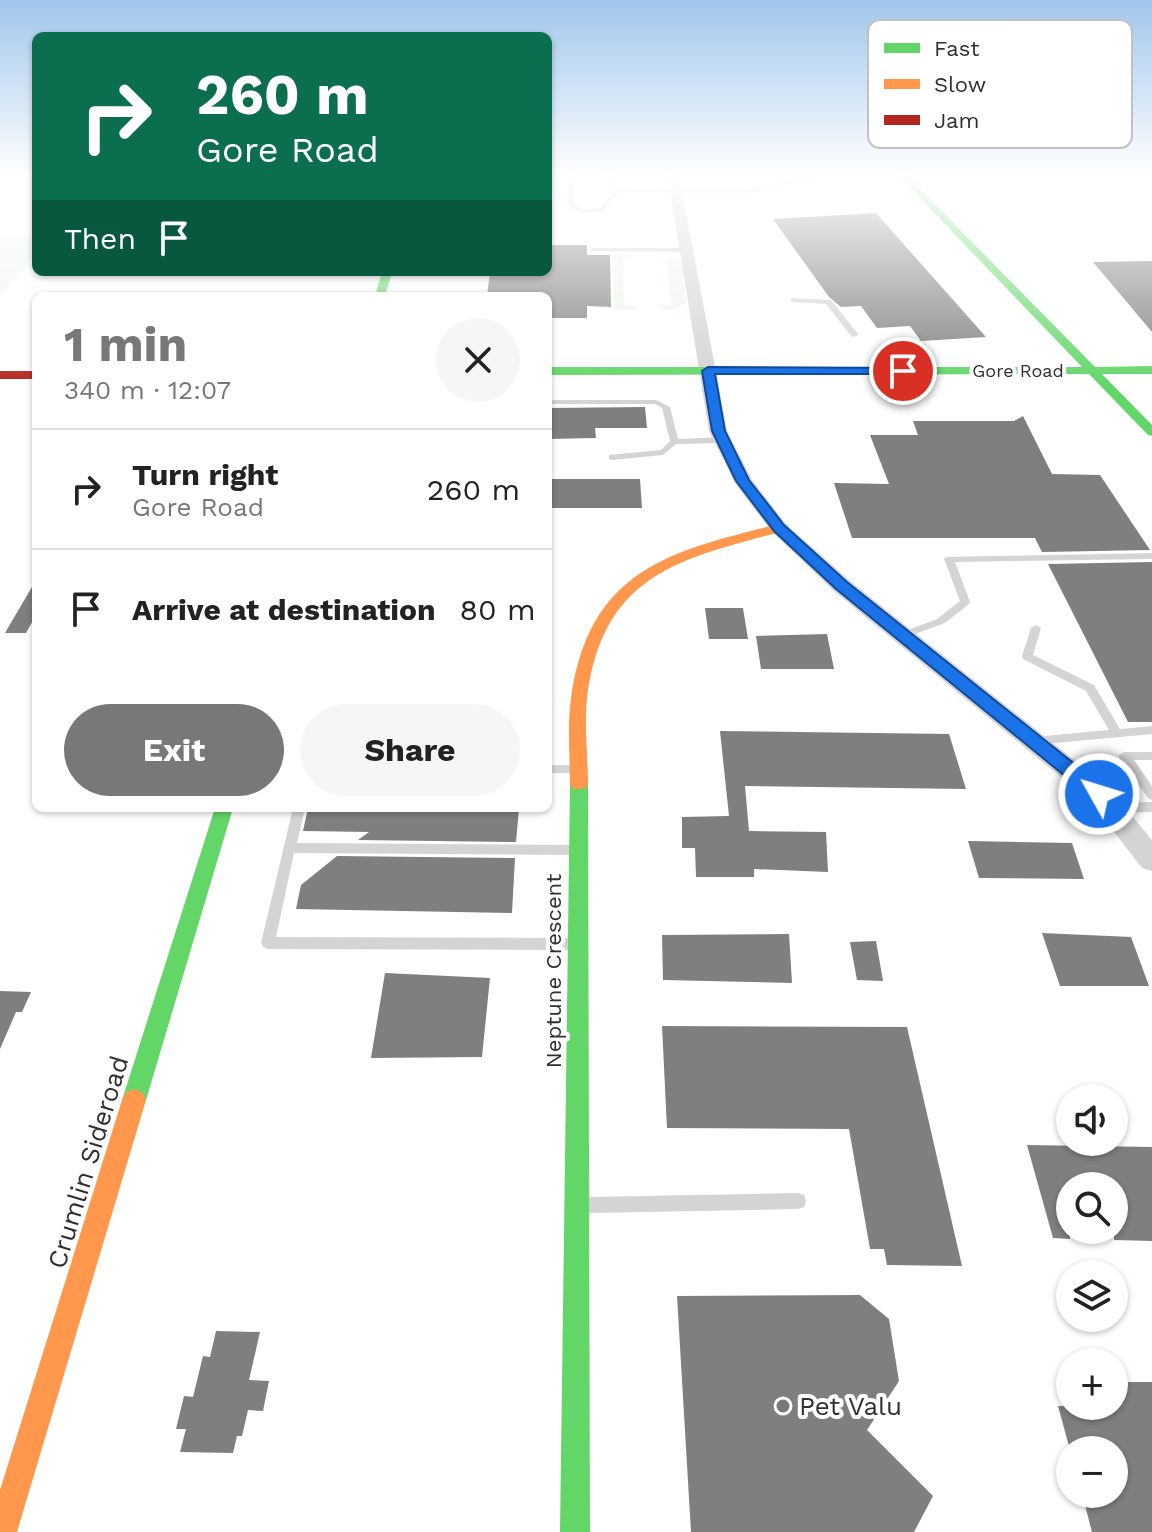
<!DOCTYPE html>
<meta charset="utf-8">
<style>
body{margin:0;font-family:"Work Sans",sans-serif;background:#f6f6f6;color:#222;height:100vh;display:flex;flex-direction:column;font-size:30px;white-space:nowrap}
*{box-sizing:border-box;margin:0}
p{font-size:26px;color:#767676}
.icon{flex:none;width:44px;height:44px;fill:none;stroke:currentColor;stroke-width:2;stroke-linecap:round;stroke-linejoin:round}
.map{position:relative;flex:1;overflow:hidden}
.side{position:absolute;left:32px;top:292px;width:520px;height:520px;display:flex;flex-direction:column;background:#fff;border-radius:12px;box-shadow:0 2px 6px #0004}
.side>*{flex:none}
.hud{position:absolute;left:32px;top:32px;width:520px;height:244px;border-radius:12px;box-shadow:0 2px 6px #0004;background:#0b6e4f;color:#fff;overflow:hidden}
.buttons{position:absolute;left:1056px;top:1084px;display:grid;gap:16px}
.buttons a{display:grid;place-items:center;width:72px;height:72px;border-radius:50%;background:#fff;box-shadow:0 2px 6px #0004;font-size:40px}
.pin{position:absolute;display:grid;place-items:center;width:68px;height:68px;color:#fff;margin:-34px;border:4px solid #fff;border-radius:50%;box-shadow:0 2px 8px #0007}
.me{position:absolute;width:88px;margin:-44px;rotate:309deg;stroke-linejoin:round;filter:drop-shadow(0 0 6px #0008)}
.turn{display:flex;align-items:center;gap:28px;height:168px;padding:0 32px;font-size:36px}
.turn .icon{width:104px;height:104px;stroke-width:2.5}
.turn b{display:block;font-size:56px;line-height:68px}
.then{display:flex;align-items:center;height:76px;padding:0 32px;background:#0003;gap:16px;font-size:30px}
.round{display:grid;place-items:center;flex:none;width:84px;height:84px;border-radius:42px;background:#f6f6f6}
.head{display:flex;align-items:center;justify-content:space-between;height:136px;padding:0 32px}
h1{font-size:48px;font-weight:700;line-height:60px;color:#787878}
.primary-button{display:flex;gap:16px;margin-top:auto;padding:16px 32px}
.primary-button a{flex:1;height:92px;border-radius:48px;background:#787878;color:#fff;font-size:32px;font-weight:700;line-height:92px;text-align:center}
.primary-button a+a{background:#f6f6f6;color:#222}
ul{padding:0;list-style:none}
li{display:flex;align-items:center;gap:24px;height:120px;padding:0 32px;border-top:2px solid #e0e0e0}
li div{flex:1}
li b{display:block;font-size:30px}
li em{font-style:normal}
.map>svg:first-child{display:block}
.green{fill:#eef5ec}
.building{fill:#7f7f7f}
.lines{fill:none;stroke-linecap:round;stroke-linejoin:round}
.lane{fill:#d4d4d4;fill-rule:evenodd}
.street{fill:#d4d4d4;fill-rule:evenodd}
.fast{fill:#63d668;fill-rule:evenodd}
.slow{fill:#ff974d;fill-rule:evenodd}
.jam{fill:#b3261e;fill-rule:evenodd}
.route{fill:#1a73e8;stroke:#114b97;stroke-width:2}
.poi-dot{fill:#787878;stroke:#fff;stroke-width:3}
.labels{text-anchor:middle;stroke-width:8;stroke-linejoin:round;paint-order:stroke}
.far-street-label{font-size:18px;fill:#2f2f2f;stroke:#fff}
.street-label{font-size:22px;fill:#2f2f2f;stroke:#fff}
.near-street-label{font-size:26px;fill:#2f2f2f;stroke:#fff}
.near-poi-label{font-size:26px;fill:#2f2f2f;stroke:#fff;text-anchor:start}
.key{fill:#fff;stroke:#c1c1c1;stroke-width:2}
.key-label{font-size:22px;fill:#2f2f2f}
</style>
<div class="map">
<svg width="1152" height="1532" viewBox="0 0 1152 1532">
<rect width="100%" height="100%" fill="#fff"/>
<path class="green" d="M 0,237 L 36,237 L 36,255 L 0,295 Z
M 632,254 L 636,256 L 623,258 L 624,305 L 638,306 L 633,310 L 614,310 L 613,255 Z
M 649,255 L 664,256 L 681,263 L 686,302 C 678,309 667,314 658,306 L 671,305 L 666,257 Z"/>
<path class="building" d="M 876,213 L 986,337 L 921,341 L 910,326 L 877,328 L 861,306 L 841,307 L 829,297 L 773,219 Z
M 548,245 L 587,245 L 587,255 L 610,255 L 611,307 L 587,306 L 587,318 L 548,318 L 548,296 L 487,296 L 490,272 L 548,272 Z
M 1152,261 L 1152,332 L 1093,262 Z
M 645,407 L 647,428 L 595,428 L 596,438 L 548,439 L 548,408 Z
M 1023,416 L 1052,474 L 1100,475 L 1150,550 L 1042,552 L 1035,538 L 852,538 L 834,483 L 889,484 L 870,435 L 918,435 L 913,421 L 1014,421 Z
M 548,479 L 640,479 L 642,508 L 548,508 Z
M 1152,562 L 1152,722 L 1128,722 L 1048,564 Z
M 36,580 L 36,615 L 26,633 L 5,633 Z
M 705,608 L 743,608 L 748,639 L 709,639 Z
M 827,634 L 834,669 L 761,669 L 756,636 Z
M 720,731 L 949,734 L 966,789 L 745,786 L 749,831 L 826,832 L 828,872 L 754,869 L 754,877 L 696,877 L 695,848 L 682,848 L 682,817 L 729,816 Z
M 308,808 L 519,808 L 516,842 L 358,840 L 369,832 L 303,831 Z
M 968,841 L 1072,843 L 1084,879 L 979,878 Z
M 337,856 L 515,858 L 512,913 L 296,909 L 301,885 Z
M 1042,933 L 1131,937 L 1149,986 L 1060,986 Z
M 789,934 L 792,983 L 663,980 L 662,935 Z
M 876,941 L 883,981 L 857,980 L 850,942 Z
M 385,973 L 490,978 L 482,1057 L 371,1058 Z
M 0,991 L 31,992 L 22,1012 L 16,1012 L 0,1049 Z
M 662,1026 L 907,1027 L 962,1266 L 887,1265 L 884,1249 L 870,1249 L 849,1129 L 667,1128 Z
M 1027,1145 L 1152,1147 L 1152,1241 L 1114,1240 L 1114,1186 L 1070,1186 L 1070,1239 L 1053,1238 Z
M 860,1295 L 889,1319 L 899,1381 L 867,1430 L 933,1496 L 914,1532 L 691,1532 L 677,1296 Z
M 216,1331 L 260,1332 L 249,1380 L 269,1381 L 263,1411 L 248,1410 L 242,1436 L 237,1436 L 233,1453 L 180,1452 L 186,1429 L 176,1429 L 184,1396 L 193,1397 L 203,1356 L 210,1357 Z
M 1114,1382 L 1152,1382 L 1152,1532 L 1092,1532 L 1082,1494 L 1114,1494 L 1114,1450 L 1070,1450 L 1058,1406 L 1114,1406 Z"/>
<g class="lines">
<path class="lane" d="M 577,172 L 609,172 L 619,188 L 672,189 L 667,172 L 673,172 L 678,189 L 746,189 L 817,175 L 820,177 L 746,193 L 619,192 L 604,211 L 581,213 L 567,204 L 569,174 ZM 587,174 L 604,174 L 614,190 L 600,208 L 582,209 L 573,203 L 575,175 Z
M 593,248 L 687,248 L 690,250 L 687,252 L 591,251 L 590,250 Z
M 791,298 L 831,300 L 859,335 L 852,337 L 826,304 L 794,302 L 791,302 Z
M 548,400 L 656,400 L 670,407 L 678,439 L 723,437 L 727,440 L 723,443 L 676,444 L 663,455 L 612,460 L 609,459 L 609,455 L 661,450 L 670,441 L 662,408 L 655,404 L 548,404 Z
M 1152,553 L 1152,559 L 955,562 L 970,602 L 969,604 L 945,623 L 904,638 L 899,635 L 900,633 L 937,619 L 960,601 L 944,559 L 946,557 Z
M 1036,625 L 1041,628 L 1033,655 L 1094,685 L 1120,729 L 1152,726 L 1152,734 L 1034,745 L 1030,744 L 1028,741 L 1034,737 L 1109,730 L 1086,691 L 1023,659 L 1022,656 L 1031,628 Z
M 1124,752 L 1152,752 L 1152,760 L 1134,760 L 1152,786 L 1152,800 L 1148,798 L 1120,759 L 1118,756 Z
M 548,765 L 577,765 L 583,769 L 577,773 L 548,773 Z
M 1152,802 L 1152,812 L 1110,813 L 1106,811 L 1104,808 L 1106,805 L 1110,803 Z
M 293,808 L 305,808 L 297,843 L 574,845 L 579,846 L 580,850 L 579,854 L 574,855 L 294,853 L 276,937 L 571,938 L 576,940 L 578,944 L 576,948 L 571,950 L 268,949 L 263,947 L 261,943 Z
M 798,1193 L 804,1195 L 806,1201 L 804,1207 L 798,1209 L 588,1213 L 582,1211 L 580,1205 L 582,1199 L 588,1197 Z"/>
<path class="street" d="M 676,187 L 682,191 L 727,431 L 752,480 L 786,524 L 850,581 L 1108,787 L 1152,840 L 1152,871 L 1142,868 L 1090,801 L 834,591 L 772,532 L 736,485 L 709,431 L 670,191 Z"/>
<path class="fast" d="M 895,172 L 903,172 L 1095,367 L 1152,366 L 1152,374 L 1102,374 L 1152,425 L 1152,436 L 1148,435 L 1089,374 L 548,375 L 548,367 L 1082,367 Z
M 382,272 L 392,272 L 385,296 L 375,296 Z
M 579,777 L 585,779 L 588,784 L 590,1532 L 560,1532 L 570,784 L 573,779 Z
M 215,808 L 233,808 L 146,1100 L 142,1108 L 134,1111 L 126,1108 L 122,1100 Z"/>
<path class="slow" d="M 779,524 L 786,528 L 784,531 C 679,559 603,574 587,698 C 584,726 588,756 588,784 L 585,789 L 573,789 L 570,784 C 570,755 567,726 571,698 C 589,570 669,551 779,524 Z
M 134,1089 L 142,1092 L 146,1100 L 17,1532 L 0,1532 L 0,1490 L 122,1100 L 126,1092 Z"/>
<path class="jam" d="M 0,371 L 36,371 L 36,379 L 0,379 Z"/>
</g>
<linearGradient id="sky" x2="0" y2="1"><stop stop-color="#a1c6ec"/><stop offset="0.45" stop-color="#fff"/><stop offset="1" stop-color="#fff" stop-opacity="0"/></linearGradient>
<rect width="1152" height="386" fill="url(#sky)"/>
<path class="route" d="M 708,367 L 907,368 L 907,373 L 903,374 L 715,374 L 725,431 L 749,480 L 784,525 L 847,582 L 1106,789 L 1106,799 L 1093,799 L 836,589 L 774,531 L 736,481 L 712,431 L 702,371 Z"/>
<circle class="poi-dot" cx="783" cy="1406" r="8"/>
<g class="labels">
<g class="far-street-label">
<text x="1018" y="377">Gore Road</text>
</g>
<g class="street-label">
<text transform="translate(553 971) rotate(-90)" y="8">Neptune Crescent</text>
</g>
<g class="near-street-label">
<text transform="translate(88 1162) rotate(-73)" y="9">Crumlin Sideroad</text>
</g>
<g class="near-poi-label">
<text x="799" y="1415">Pet Valu</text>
</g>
</g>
<rect x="868" y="20" width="264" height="128" rx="12" class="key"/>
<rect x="884" y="43" width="36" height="10" fill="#63d668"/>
<rect x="884" y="79" width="36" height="10" fill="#ff974d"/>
<rect x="884" y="115" width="36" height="10" fill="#b3261e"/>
<g class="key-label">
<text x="934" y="56">Fast</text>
<text x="934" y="92">Slow</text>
<text x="934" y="128">Jam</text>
</g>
</svg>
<div class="buttons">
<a><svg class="icon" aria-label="sound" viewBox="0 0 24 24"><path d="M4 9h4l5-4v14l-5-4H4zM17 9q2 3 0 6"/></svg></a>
<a><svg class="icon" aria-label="search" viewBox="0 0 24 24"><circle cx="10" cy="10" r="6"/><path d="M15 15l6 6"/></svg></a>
<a><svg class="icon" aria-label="layers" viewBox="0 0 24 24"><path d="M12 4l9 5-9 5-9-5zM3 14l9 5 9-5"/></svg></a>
<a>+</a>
<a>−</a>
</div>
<div class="pin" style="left:903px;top:371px;background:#d93025"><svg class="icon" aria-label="arrive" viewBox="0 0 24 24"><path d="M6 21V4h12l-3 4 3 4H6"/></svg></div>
<svg class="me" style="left:1099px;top:794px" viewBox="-20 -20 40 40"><circle r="17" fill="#1a73e8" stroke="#fff" stroke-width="3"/><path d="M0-11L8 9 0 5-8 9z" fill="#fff"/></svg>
<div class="hud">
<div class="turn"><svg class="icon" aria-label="right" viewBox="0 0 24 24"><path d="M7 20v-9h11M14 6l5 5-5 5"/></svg><div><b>260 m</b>Gore Road</div></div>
<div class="then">Then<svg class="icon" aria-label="arrive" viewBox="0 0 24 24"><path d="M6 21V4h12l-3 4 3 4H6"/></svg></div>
</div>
<section class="side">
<div class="head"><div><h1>1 min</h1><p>340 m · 12:07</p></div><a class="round"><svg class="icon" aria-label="close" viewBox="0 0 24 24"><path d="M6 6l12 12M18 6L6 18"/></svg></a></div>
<ul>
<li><svg class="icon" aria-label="right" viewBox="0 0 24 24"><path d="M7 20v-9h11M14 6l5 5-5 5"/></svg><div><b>Turn right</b><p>Gore Road</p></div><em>260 m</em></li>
<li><svg class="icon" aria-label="arrive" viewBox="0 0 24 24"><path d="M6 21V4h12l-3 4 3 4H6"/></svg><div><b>Arrive at destination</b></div><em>80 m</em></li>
</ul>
<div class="primary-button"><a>Exit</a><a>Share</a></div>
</section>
</div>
